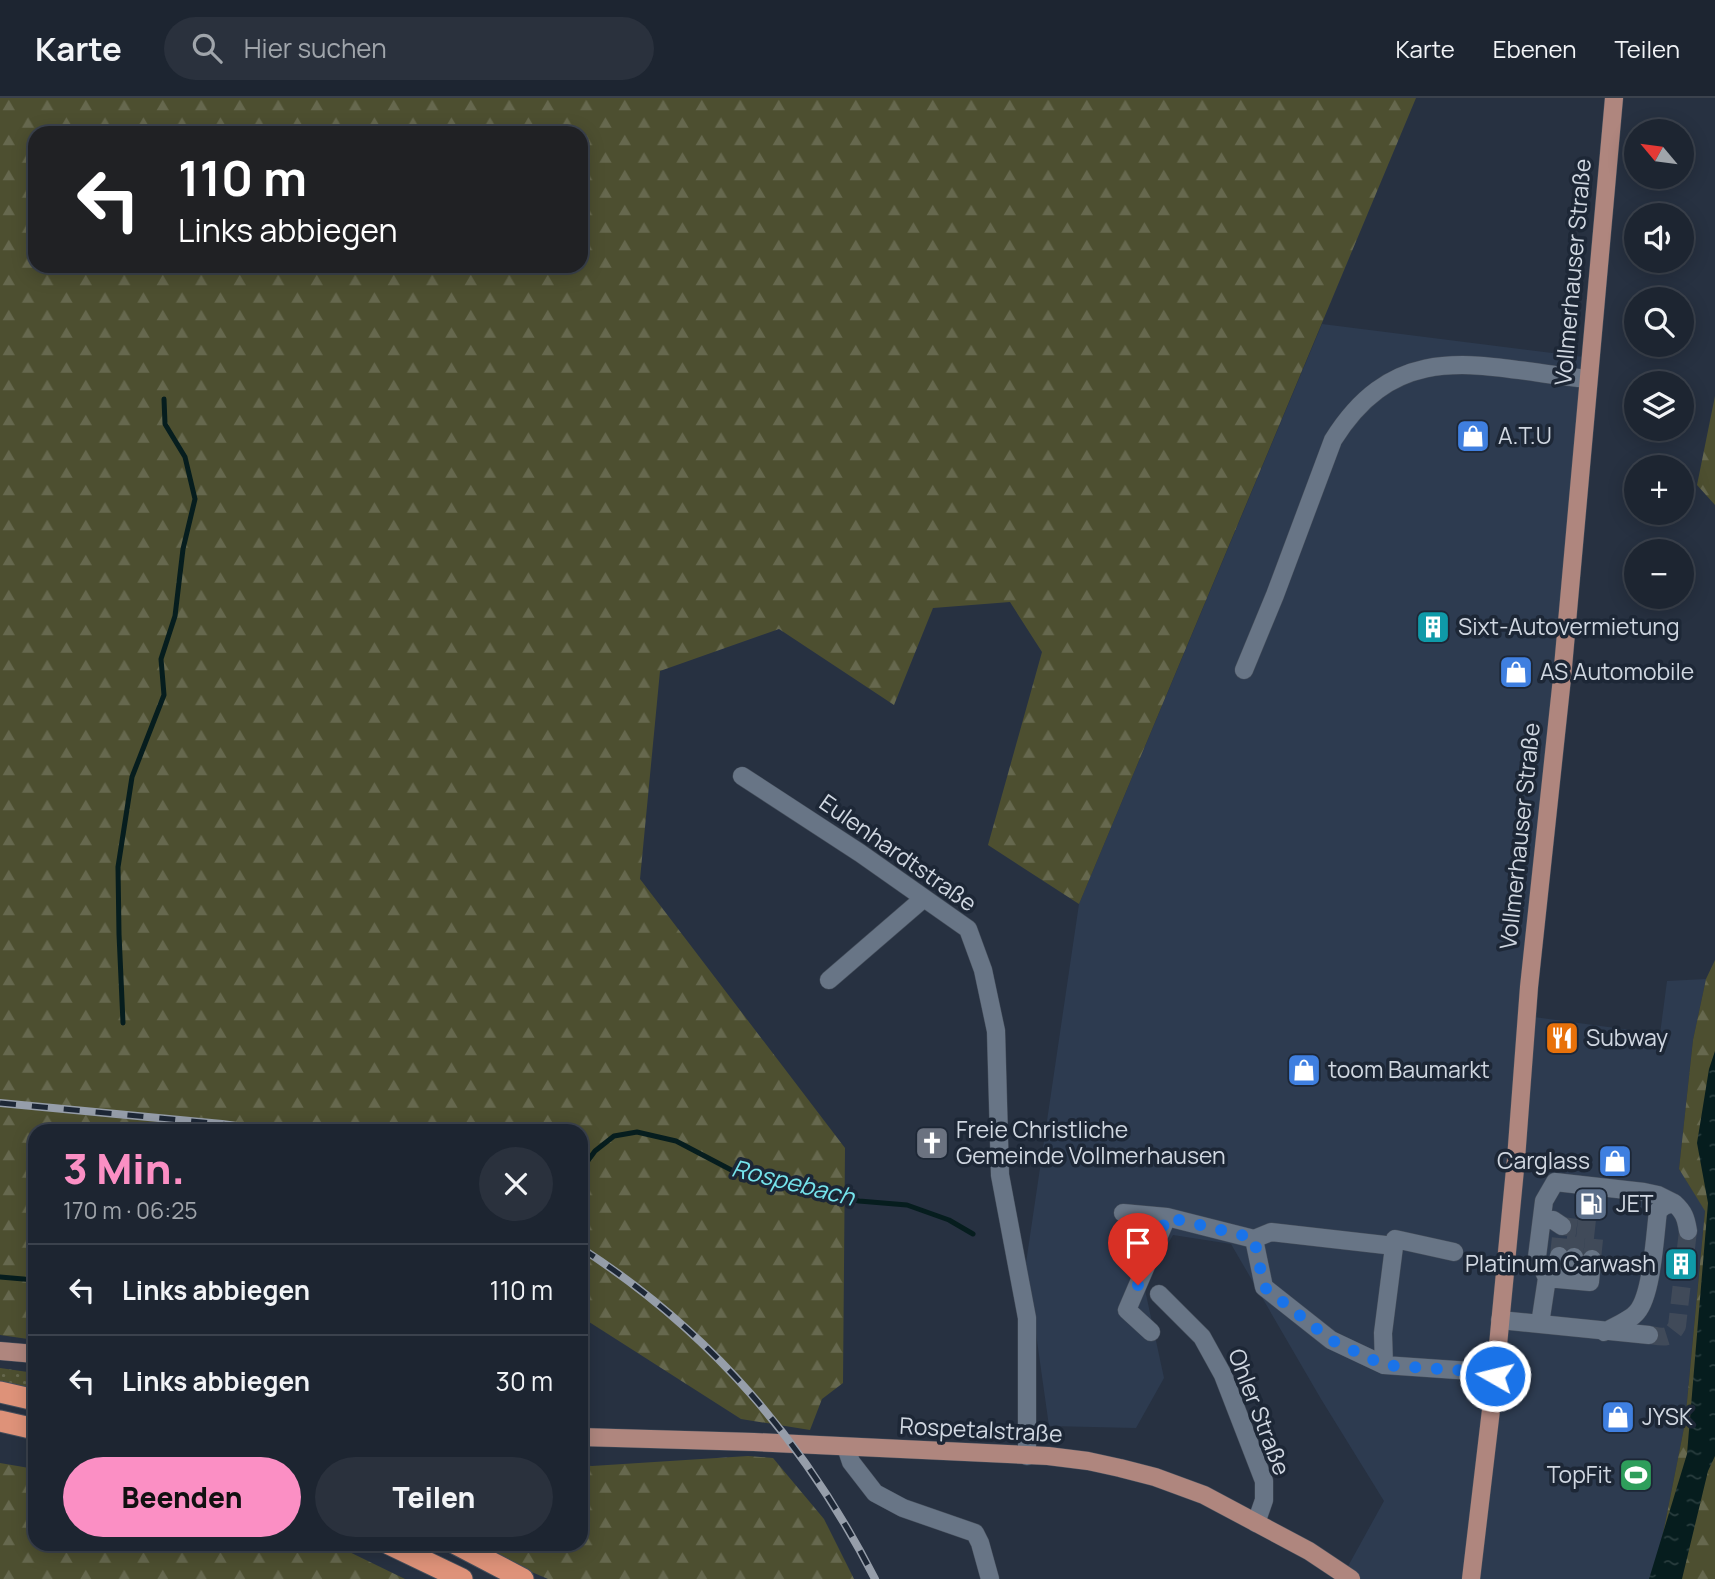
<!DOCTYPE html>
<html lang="de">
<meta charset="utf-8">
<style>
body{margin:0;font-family:Manrope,sans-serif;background:#2a313d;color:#f1f3f6;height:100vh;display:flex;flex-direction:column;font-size:26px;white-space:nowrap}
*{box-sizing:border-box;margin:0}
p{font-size:23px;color:#a0a5ab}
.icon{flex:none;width:38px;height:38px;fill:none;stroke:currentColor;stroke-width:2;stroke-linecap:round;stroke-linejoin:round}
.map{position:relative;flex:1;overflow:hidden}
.side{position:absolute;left:28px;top:1026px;width:560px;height:427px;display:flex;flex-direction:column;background:#1d2531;border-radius:21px;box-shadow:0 4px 18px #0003,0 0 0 2px #3b424d}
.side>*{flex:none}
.guide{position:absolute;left:28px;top:28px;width:560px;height:147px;border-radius:21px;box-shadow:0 4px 18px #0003,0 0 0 2px #3b424d;background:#202124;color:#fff;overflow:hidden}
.needle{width:46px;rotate:299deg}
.tools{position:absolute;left:1624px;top:21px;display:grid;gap:14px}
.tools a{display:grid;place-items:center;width:70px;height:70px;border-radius:50%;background:#1d2531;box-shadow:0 4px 18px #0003,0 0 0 2px #3b424d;font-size:35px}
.pin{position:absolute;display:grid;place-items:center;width:60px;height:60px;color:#fff;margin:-72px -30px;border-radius:50% 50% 50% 0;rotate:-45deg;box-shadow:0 0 7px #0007}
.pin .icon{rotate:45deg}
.me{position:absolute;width:77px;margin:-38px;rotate:278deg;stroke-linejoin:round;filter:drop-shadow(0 0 5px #0008)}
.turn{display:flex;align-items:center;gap:24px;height:147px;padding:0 35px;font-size:32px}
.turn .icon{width:91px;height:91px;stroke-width:2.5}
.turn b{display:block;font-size:49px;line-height:60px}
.round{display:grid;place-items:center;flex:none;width:74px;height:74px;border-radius:37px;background:#2a313d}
.summary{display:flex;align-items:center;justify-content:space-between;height:119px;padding:0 35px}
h1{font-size:42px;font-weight:800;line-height:52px;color:#fb8fc4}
.button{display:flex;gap:14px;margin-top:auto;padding:14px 35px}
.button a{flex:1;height:80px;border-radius:42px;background:#fb8fc4;color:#111;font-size:28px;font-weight:800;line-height:80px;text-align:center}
.button a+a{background:#2a313d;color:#f1f3f6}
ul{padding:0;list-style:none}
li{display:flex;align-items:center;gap:21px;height:91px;padding:0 35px;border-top:2px solid #3b424d}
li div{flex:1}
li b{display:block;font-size:26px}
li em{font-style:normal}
header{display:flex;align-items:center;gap:42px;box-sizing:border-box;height:98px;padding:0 35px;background:#1d2531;border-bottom:2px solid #3b424d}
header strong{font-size:33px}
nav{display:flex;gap:38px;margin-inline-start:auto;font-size:24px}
.search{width:490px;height:63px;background:#2a313d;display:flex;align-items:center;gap:18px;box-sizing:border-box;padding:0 24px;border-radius:38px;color:#a0a5ab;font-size:26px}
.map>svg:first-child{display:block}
.built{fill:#2d3b50}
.grass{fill:url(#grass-dots)}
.forest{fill:url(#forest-firs);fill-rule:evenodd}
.water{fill:url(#water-ripples)}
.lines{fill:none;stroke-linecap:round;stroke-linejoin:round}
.stream{stroke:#061d1e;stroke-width:5}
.minor-tunnel{stroke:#404a59;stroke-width:18;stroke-dasharray:18 9;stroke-linecap:butt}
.minor-casing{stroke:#454e5b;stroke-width:19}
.major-casing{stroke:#454e5b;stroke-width:19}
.highway-casing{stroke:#454e5b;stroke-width:23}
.minor{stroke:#687586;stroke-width:18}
.major{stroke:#af867e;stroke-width:18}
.highway{stroke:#de9279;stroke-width:21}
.rail-casing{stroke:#969eaa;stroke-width:8}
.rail{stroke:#1d2736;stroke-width:5;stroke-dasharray:16;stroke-linecap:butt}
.route{stroke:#1a73e8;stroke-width:12;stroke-dasharray:0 21.6}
.labels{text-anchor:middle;stroke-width:7;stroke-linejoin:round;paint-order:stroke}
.street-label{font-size:23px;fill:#d0d7e1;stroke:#1d2736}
.poi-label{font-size:23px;fill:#d0d7e1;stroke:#1d2736;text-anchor:start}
.water-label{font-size:24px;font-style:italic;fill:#75e4ec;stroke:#1d2736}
</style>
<header>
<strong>Karte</strong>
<div class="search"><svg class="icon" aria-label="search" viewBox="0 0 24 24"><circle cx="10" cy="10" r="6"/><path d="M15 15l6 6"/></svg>Hier suchen</div>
<nav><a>Karte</a><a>Ebenen</a><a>Teilen</a></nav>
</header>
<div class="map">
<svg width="1715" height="1481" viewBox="0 0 1715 1481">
<defs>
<pattern id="grass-dots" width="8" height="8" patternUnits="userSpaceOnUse" patternTransform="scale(1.75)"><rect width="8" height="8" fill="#4d4f30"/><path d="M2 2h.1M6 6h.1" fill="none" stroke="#66684e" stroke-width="1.8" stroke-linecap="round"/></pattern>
<pattern id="forest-firs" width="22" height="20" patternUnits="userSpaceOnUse" patternTransform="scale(1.75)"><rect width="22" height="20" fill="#4d4f30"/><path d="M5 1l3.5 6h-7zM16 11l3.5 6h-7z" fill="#66684e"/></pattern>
<pattern id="water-ripples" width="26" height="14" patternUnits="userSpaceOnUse" patternTransform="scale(1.75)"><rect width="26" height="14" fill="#061d1e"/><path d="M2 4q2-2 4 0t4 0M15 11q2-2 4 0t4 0" fill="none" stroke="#293d3e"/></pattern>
</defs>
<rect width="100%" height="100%" fill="#273141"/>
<path class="built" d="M 1322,226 L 1600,261 L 1534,919 L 1660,936 L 1667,883 L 1706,881 L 1693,942 L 1679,1071 L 1705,1112 L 1685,1325 L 1654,1481 L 1341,1481 L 1384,1403 L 1321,1301 L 1231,1146 L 1173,1137 L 1144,1187 L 1164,1280 L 1136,1330 L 1049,1328 L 1026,1165 L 1079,806 Z"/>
<path class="grass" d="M 0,1270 L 35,1275 L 35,1292 L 0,1284 Z"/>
<path class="forest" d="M 0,0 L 1416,0 L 1079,806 L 988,747 L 1042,554 L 1010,504 L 933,510 L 894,607 L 779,531 L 660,573 L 640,781 L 845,1050 L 843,1285 L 822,1301 L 810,1332 L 741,1321 L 586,1222 L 581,1222 L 581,1032 L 35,1032 L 35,1242 L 0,1237 ZM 35,35 L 581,35 L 581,168 L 35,168 Z
M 1715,298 L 1715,407 L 1697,387 Z
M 1715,862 L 1715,1481 L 1654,1481 L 1685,1325 L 1705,1113 L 1679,1071 L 1693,942 L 1706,881 Z
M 748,1358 L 773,1360 L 824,1421 L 854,1481 L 548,1481 L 527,1472 L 482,1446 L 581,1446 L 581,1367 L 592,1368 Z
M 0,1365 L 35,1371 L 35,1446 L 333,1446 L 405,1481 L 0,1481 Z"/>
<path class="water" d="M 1715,953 L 1715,1358 L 1708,1373 L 1682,1481 L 1649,1481 L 1687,1356 L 1708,1105 L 1697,1045 L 1709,971 Z"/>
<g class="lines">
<path class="stream" d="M 123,925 L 119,836 L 118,769 L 132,679 L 164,597 L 161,561 L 175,518 L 183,451 L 195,401 L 185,359 L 165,326 L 164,301
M 584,1068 L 595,1053 L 614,1038 L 637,1034 L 676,1043 L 737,1075 L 859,1103 L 907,1107 L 949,1122 L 973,1136
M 0,1179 L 35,1182"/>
<path class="minor-tunnel" d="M 1577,1130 L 1595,1132 L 1592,1161
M 1559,1158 L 1562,1128 L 1577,1130 L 1574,1159
M 1649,1237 C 1663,1239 1669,1242 1677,1228 L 1688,1133"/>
<g class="minor-casing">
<path id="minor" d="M 1244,572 L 1275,497 L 1333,342 C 1400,235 1485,271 1588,281
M 742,678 L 860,755 L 968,831 L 983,872 L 996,933 L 1000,1077 L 1027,1220 L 1027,1358
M 829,882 L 924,800
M 1123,1115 L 1167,1119 L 1254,1141 L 1264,1189 L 1331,1242 L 1384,1267
M 1542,1121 L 1553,1122 L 1562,1128
M 1254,1141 L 1271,1134 L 1394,1148
M 1454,1154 L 1395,1141 L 1383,1235 L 1384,1267 L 1471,1273 L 1495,1278
M 1547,1180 L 1590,1184 L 1592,1161
M 1556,1181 L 1559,1158
M 1572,1182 L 1574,1159
M 1159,1196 L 1202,1239 L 1223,1277 L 1264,1383 L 1264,1402 L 1256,1425
M 1500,1222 L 1649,1237
M 1540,1226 L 1547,1180 L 1537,1159 L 1544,1103 L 1555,1084 L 1644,1094 L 1658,1097 L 1674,1105
M 1151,1234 L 1127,1212 L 1167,1119
M 1604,1234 C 1613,1229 1631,1222 1637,1214 C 1652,1197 1655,1137 1658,1113 L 1664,1108 L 1674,1105 C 1684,1114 1686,1120 1688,1133
M 846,1349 L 851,1364 L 875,1395 L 903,1410 L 975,1435 L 980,1445 L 990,1481"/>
</g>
<g class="major-casing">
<path id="major" d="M 0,1253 L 35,1256
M 581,1339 L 754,1344 L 1048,1358 L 1088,1363 L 1120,1370 L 1155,1379 L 1204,1397 L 1309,1453 L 1351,1481
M 1471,1481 L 1495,1278 L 1516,1061 L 1529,889 L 1562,580 L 1614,0"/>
</g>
<g class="highway-casing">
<path id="highway" d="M 0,1294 L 35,1302
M 0,1323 L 35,1331
M 389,1446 L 462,1481
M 456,1446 L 523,1481"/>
</g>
<use href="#minor" class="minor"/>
<use href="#major" class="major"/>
<use href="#highway" class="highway"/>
<g class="rail-casing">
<path id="rail" d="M 0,1005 L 222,1026 L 268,1032
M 581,1150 C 711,1234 805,1344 875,1481"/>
</g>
<use href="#rail" class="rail"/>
</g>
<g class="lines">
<path class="route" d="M 1138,1187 L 1167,1119 L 1254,1140 L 1264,1189 L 1331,1242 L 1384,1267 L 1471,1273 L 1495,1278"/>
</g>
<defs>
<g id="shop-square" transform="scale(1.75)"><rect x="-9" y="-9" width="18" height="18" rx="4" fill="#3f7fe0" stroke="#1d2736"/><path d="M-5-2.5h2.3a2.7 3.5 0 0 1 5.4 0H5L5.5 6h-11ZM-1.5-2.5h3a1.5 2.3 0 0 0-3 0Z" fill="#fff"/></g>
<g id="building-square" transform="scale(1.75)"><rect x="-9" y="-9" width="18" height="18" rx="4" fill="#0f9aa8" stroke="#1d2736"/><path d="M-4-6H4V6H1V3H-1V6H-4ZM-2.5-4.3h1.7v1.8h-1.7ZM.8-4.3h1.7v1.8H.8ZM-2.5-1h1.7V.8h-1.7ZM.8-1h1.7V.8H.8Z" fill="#fff"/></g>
<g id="restaurant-square" transform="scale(1.75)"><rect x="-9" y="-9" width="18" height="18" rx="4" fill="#e8710a" stroke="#1d2736"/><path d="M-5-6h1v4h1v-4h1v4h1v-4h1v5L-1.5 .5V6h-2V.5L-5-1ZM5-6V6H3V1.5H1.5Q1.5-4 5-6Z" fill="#fff"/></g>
<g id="church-square" transform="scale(1.75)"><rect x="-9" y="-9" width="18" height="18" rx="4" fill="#6b7280" stroke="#1d2736"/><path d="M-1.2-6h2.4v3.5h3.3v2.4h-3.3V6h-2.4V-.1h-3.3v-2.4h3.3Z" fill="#fff"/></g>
<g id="fuel-square" transform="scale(1.75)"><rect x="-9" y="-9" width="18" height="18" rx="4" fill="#5c6f8a" stroke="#1d2736"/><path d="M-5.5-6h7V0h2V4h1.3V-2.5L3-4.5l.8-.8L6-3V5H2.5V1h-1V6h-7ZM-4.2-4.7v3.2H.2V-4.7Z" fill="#fff"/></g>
<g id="stadium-square" transform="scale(1.75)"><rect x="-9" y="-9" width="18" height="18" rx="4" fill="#2e9e5b" stroke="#1d2736"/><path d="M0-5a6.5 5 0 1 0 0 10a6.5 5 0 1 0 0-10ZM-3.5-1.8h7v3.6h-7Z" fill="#fff"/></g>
</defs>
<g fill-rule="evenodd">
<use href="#shop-square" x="1473" y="338"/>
<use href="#building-square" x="1433" y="529"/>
<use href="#shop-square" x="1516" y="574"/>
<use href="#restaurant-square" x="1562" y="940"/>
<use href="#shop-square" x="1304" y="972"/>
<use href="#church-square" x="932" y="1045"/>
<use href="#shop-square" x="1615" y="1063"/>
<use href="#fuel-square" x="1591" y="1106"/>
<use href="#building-square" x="1681" y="1166"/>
<use href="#shop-square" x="1618" y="1319"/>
<use href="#stadium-square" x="1636" y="1377"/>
</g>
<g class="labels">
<g class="street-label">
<text transform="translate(1573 174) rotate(-85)" y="8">Vollmerhauser Straße</text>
<text transform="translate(1520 738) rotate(-84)" y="8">Vollmerhauser Straße</text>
<text transform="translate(898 755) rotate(35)" y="8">Eulenhardtstraße</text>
<text transform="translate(1259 1314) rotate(69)" y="8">Ohler Straße</text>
<text transform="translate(981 1332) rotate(3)" y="8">Rospetalstraße</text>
</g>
<g class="poi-label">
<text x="1498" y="346">A.T.U</text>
<text x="1458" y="537">Sixt-Autovermietung</text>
<text x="1540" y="582">AS Automobile</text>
<text x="1586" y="948">Subway</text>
<text x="1328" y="980">toom Baumarkt</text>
<text x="956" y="1040">Freie Christliche<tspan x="956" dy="26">Gemeinde Vollmerhausen</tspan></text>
<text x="1590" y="1071" text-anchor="end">Carglass</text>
<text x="1616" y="1114">JET</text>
<text x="1656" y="1174" text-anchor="end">Platinum Carwash</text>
<text x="1642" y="1327">JYSK</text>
<text x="1612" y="1385" text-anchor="end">TopFit</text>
</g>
<g class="water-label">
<text transform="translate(793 1085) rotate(14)" y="8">Rospebach</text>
</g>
</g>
</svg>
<div class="tools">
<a><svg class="needle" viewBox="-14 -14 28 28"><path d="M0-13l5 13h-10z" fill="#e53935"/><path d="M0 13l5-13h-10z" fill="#a0a5ab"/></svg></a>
<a><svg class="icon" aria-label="sound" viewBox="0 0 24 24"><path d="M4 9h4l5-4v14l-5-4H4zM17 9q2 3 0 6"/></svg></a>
<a><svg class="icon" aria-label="search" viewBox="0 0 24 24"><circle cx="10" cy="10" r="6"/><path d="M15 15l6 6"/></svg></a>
<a><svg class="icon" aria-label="layers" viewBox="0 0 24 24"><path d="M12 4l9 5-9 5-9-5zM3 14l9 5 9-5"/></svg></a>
<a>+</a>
<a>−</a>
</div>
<div class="pin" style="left:1138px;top:1187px;background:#d93025"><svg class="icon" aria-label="arrive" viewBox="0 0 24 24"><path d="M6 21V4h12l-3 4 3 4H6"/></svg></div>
<svg class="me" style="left:1495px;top:1278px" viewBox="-20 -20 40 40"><circle r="17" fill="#1a73e8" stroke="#fff" stroke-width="3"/><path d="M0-11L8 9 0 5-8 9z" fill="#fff"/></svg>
<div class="guide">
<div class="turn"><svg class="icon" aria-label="left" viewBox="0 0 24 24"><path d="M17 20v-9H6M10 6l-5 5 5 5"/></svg><div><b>110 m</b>Links abbiegen</div></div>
</div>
<section class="side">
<div class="summary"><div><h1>3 Min.</h1><p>170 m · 06:25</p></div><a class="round"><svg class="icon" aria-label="close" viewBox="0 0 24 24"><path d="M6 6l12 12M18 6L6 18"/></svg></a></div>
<ul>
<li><svg class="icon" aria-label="left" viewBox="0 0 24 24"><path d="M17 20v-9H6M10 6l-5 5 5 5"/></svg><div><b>Links abbiegen</b></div><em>110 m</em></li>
<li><svg class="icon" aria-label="left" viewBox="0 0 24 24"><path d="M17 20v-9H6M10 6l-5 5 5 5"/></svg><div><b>Links abbiegen</b></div><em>30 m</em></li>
</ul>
<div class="button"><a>Beenden</a><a>Teilen</a></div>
</section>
</div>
